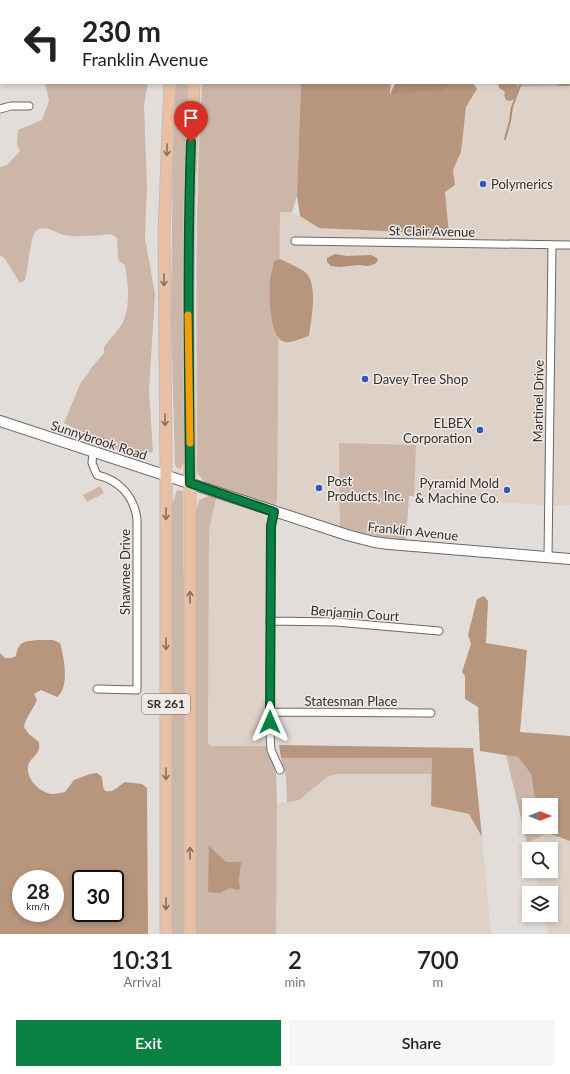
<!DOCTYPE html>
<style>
body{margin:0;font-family:Lato,sans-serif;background:#f6f6f6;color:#222;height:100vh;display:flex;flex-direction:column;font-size:15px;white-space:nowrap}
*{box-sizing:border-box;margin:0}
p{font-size:13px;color:#767676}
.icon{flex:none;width:22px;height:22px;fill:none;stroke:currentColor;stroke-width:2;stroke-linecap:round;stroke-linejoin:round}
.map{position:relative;height:934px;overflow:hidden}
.sheet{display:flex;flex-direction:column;background:#fff;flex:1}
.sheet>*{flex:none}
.banner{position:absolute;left:0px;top:0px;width:570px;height:84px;box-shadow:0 2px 6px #0003;background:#fff;color:#222;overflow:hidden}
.needle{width:26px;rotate:90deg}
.buttons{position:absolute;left:522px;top:798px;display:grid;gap:8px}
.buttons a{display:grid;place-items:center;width:36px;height:36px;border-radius:0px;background:#fff;box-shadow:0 2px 6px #0003;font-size:20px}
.speed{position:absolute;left:12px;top:870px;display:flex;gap:8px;font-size:20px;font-weight:700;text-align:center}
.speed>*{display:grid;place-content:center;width:52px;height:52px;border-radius:50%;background:#fff;box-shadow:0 2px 6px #0003;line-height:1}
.speed small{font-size:10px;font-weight:400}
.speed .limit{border:2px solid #111;border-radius:6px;background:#fff;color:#111}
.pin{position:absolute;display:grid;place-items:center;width:34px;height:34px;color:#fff;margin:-41px -17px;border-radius:50% 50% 50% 0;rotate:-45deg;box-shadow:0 0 4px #0007}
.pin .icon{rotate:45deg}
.me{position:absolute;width:44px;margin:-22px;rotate:0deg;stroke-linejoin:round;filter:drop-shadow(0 0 3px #0008)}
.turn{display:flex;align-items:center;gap:14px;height:84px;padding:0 16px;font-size:18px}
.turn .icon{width:52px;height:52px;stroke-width:2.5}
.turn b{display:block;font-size:28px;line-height:34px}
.eta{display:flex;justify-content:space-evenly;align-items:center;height:68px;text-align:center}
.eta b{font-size:24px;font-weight:600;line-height:28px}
.button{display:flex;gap:8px;margin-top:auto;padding:8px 16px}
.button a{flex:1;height:46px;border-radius:0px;background:#0b8043;color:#fff;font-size:16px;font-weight:600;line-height:46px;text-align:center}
.button a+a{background:#f6f6f6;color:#222}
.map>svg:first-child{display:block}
.built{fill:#ddd1c8}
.green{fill:#ccb6a7}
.forest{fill:#b8967e;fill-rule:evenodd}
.water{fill:#b18f77}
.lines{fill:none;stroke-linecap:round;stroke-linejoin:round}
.stream{stroke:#b18f77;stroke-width:2}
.street-casing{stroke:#6d6764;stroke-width:9}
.secondary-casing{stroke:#6d6764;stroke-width:12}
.primary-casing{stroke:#bdbcbc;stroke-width:13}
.street{stroke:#fff;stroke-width:7}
.secondary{stroke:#fff;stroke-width:10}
.primary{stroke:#e9c0a3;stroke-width:11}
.rail-casing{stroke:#696563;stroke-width:3.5}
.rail{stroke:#f1eae6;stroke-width:2;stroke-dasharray:6;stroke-linecap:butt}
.oneway{stroke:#847062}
.route-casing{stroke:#07532c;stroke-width:10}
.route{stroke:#0b8043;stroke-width:7}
.slow{stroke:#f59e0b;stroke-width:7}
.poi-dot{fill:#3055c5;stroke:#f1eae6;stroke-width:1.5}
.labels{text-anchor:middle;stroke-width:3;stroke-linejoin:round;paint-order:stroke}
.shield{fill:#f1eae6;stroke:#6b6664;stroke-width:1}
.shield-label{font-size:12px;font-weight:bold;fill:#312e2d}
.poi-label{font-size:13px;fill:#312e2d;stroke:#f1eae6;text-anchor:start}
.street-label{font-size:13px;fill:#312e2d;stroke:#f1eae6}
</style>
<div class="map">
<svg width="570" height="934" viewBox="0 0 570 934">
<rect width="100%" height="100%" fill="#e3ddd9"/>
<path class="built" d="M 570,86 L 570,505 L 558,506 L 409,496 L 405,545 L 274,512 L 271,746 L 211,746 L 208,743 L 209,531 L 217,493 L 278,438 L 280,212 L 292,212 L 300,216 L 445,192 L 455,185 L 453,170 L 461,152 L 466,107 L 477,89 Z
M 337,774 L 432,774 L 431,806 L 469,814 L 482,837 L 491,934 L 276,934 L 277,803 L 293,801 L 328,777 Z
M 548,833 L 570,841 L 570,934 L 549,934 L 544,915 L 551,915 L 551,893 L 539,893 L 534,871 L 551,871 L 551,849 L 529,849 L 529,852 L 527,843 Z"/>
<path class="green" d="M 45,83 L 148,83 L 144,105 L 147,187 L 145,238 L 155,294 L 149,390 L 153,452 L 131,455 L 111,447 L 64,423 L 81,382 L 88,374 L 91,368 L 104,353 L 104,347 C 109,340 117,332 122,324 C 131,306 128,284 125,265 L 120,262 L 118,259 L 117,238 L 111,234 C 96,235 79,238 64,235 C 56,233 42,223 35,232 C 30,239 28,270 25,280 L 20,283 L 5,259 L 0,255 L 0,167 L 7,165 L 20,151 L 17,144 L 18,130 L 42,120 L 49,101 Z
M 175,83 L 191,83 L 186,446 L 184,460 L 181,469 L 177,468 L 175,465 L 171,319 L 173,131 Z
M 202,83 L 301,83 L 297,196 L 292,212 L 280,212 L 277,499 L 275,507 L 206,484 L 197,473 C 197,343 194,213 202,83 Z
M 511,83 L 562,83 L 561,86 L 518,87 Z
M 339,443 L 416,445 L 414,496 L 409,496 L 406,540 L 385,538 L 340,527 Z
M 100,486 L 104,493 L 87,502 L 83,495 Z
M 177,490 L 183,491 L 183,567 L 186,602 L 185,934 L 172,934 L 171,915 L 171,533 L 172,505 Z
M 208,496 L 216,498 L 209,531 L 208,743 L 211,746 L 266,746 L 276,773 L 277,800 L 276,934 L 195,934 L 195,513 L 199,500 Z
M 506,755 L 518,757 L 531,774 L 535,799 L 537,805 L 529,805 L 529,827 L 546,827 L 548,833 L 527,843 Z
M 282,758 L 433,758 L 432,774 L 337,774 L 327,777 L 299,800 L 287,802 L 286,778 L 281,759 Z"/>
<path class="forest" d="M 0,0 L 120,0 L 1,1 L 0,45 Z
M 569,4 L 570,86 L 558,86 L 557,83 L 569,83 Z
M 301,83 L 391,83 L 390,93 L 418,89 L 444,90 L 453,83 L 473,83 L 477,89 L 466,107 L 461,152 L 453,170 L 455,185 L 445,192 L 449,234 L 319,228 L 300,216 L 297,196 Z
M 498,83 L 515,83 L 519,89 L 514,99 L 510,101 L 506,100 L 504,95 L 505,93 L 504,91 L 499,88 Z
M 280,259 C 288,263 298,267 305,272 C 319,284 311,320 309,336 C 302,338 292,343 285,342 C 269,339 269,293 270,279 C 271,274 273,267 274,261 Z
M 484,596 L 488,601 L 486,643 L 527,650 L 520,732 L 570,736 L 570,841 L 548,833 L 546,827 L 551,827 L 551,805 L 537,805 L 535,799 L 531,774 L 518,757 L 480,751 L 478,707 L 465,699 L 465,676 L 462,672 L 471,644 L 468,635 L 477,599 Z
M 38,640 L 53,640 L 60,643 C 64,657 70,687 57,697 L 41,690 L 34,694 L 37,700 C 33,710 26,716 24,727 L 29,734 L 39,742 C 41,756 31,755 28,766 C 26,779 40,793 52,794 C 56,794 61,793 65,792 L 74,780 L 90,774 L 97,773 L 102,777 L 103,787 L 105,791 C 114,793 118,786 125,782 L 142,784 L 147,788 L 148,934 L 0,934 L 0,653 L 5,658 L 11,658 L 16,656 C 19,640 24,642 38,640 ZM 21,879 L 55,879 L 55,913 L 21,913 ZM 81,879 L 115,879 L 115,913 L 81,913 Z
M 279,745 L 473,748 L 482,837 L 469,814 L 431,806 L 432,758 L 281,758 Z
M 209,846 L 226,862 L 241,862 L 239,880 L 240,889 L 237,890 L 230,888 L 219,893 L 208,892 Z"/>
<path class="water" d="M 396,83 L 453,83 L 444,90 L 392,94 L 391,91 Z
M 335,254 L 347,256 L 371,255 L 377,258 L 378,260 L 375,264 L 368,266 L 359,265 L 339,267 L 331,266 L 327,262 L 327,258 Z"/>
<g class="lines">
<path class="stream" d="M 505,139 L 510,121 L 512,107 L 521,83"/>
<g class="street-casing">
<path id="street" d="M 0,109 L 11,106 L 29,106
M 295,241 L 570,245
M 93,452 L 92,463 L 97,475 C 119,480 134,496 137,519 L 137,690 L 97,689
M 274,512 L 271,526 L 270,733 L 271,750 L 280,770
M 548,557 L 552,245
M 270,621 L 336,622 L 439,631
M 270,712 L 431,713"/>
</g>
<g class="secondary-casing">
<path id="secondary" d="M 0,421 L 347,535 L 374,542 L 389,544 L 570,559"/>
</g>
<g class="primary-casing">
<path id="primary" d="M 176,1 L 176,0
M 199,1 L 199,0
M 166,934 L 166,475 L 164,231 L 170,83
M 190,934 L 190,483 L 188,308 L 189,202 L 194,83"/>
</g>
<use href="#street" class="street"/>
<use href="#secondary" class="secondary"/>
<use href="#primary" class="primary"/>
<g class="rail-casing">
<path id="rail" d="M 491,0 L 566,1
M 210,1 L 221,0
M 0,19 L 1,19"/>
</g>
<use href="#rail" class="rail"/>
</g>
<defs><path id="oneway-shaft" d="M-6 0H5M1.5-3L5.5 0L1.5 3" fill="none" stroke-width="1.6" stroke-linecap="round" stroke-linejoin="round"/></defs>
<g class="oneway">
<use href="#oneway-shaft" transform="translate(167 150) rotate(92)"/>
<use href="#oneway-shaft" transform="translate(164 280) rotate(90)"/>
<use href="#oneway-shaft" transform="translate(165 420) rotate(90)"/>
<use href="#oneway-shaft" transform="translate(166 514) rotate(90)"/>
<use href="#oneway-shaft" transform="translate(190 597) rotate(-90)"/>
<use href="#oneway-shaft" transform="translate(166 644) rotate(90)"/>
<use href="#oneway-shaft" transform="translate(166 774) rotate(90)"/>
<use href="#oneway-shaft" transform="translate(190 853) rotate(-90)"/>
<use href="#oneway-shaft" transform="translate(166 904) rotate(90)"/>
</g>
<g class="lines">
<g class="route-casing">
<path id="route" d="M 191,142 C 187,256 189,370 190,483 L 274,512 L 271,526 L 270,722"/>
</g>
<use href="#route" class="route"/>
<path class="slow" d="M 188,315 L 190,443"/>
</g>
<g class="poi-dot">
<circle cx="483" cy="184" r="4"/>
<circle cx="365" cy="379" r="4"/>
<circle cx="480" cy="430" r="4"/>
<circle cx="319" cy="488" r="4"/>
<circle cx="507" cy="490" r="4"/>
</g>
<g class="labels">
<rect class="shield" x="142" y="694" width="48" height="20" rx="3"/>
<g class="shield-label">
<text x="166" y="708">SR 261</text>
</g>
<g class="poi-label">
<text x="491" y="189">Polymerics</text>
<text x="373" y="384">Davey Tree Shop</text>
<text x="472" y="428" text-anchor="end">ELBEX<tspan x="472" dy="15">Corporation</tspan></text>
<text x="327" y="486">Post<tspan x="327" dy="15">Products, Inc.</tspan></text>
<text x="499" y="488" text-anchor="end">Pyramid Mold<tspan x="499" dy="15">&amp; Machine Co.</tspan></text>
</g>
<g class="street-label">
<text transform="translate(432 231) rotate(1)" y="5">St Clair Avenue</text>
<text transform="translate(538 401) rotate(-89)" y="5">Martinel Drive</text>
<text transform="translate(99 440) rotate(18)" y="5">Sunnybrook Road</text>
<text transform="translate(413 531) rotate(6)" y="5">Franklin Avenue</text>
<text transform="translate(125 572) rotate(-90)" y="5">Shawnee Drive</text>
<text transform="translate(355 613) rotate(4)" y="5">Benjamin Court</text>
<text x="351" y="706">Statesman Place</text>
</g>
</g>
</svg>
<div class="buttons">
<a><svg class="needle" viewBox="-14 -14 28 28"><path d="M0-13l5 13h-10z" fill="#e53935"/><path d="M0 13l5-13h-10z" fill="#767676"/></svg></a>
<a><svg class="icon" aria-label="search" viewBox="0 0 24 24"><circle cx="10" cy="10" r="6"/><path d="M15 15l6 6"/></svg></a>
<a><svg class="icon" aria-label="layers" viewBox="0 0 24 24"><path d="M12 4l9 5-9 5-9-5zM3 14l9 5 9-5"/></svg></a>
</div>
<div class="speed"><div>28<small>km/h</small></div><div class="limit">30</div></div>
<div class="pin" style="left:191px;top:142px;background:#d93025"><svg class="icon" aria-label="arrive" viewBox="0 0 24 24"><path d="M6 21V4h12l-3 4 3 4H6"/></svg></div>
<svg class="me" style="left:270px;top:722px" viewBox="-20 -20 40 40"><path d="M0-17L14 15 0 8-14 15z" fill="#0b8043" stroke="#fff" stroke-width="4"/></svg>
<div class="banner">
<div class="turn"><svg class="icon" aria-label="left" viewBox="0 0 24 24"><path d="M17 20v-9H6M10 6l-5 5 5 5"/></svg><div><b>230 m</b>Franklin Avenue</div></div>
</div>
</div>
<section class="sheet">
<div class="eta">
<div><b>10:31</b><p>Arrival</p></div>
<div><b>2</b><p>min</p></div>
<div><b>700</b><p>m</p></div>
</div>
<div class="button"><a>Exit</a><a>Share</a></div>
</section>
